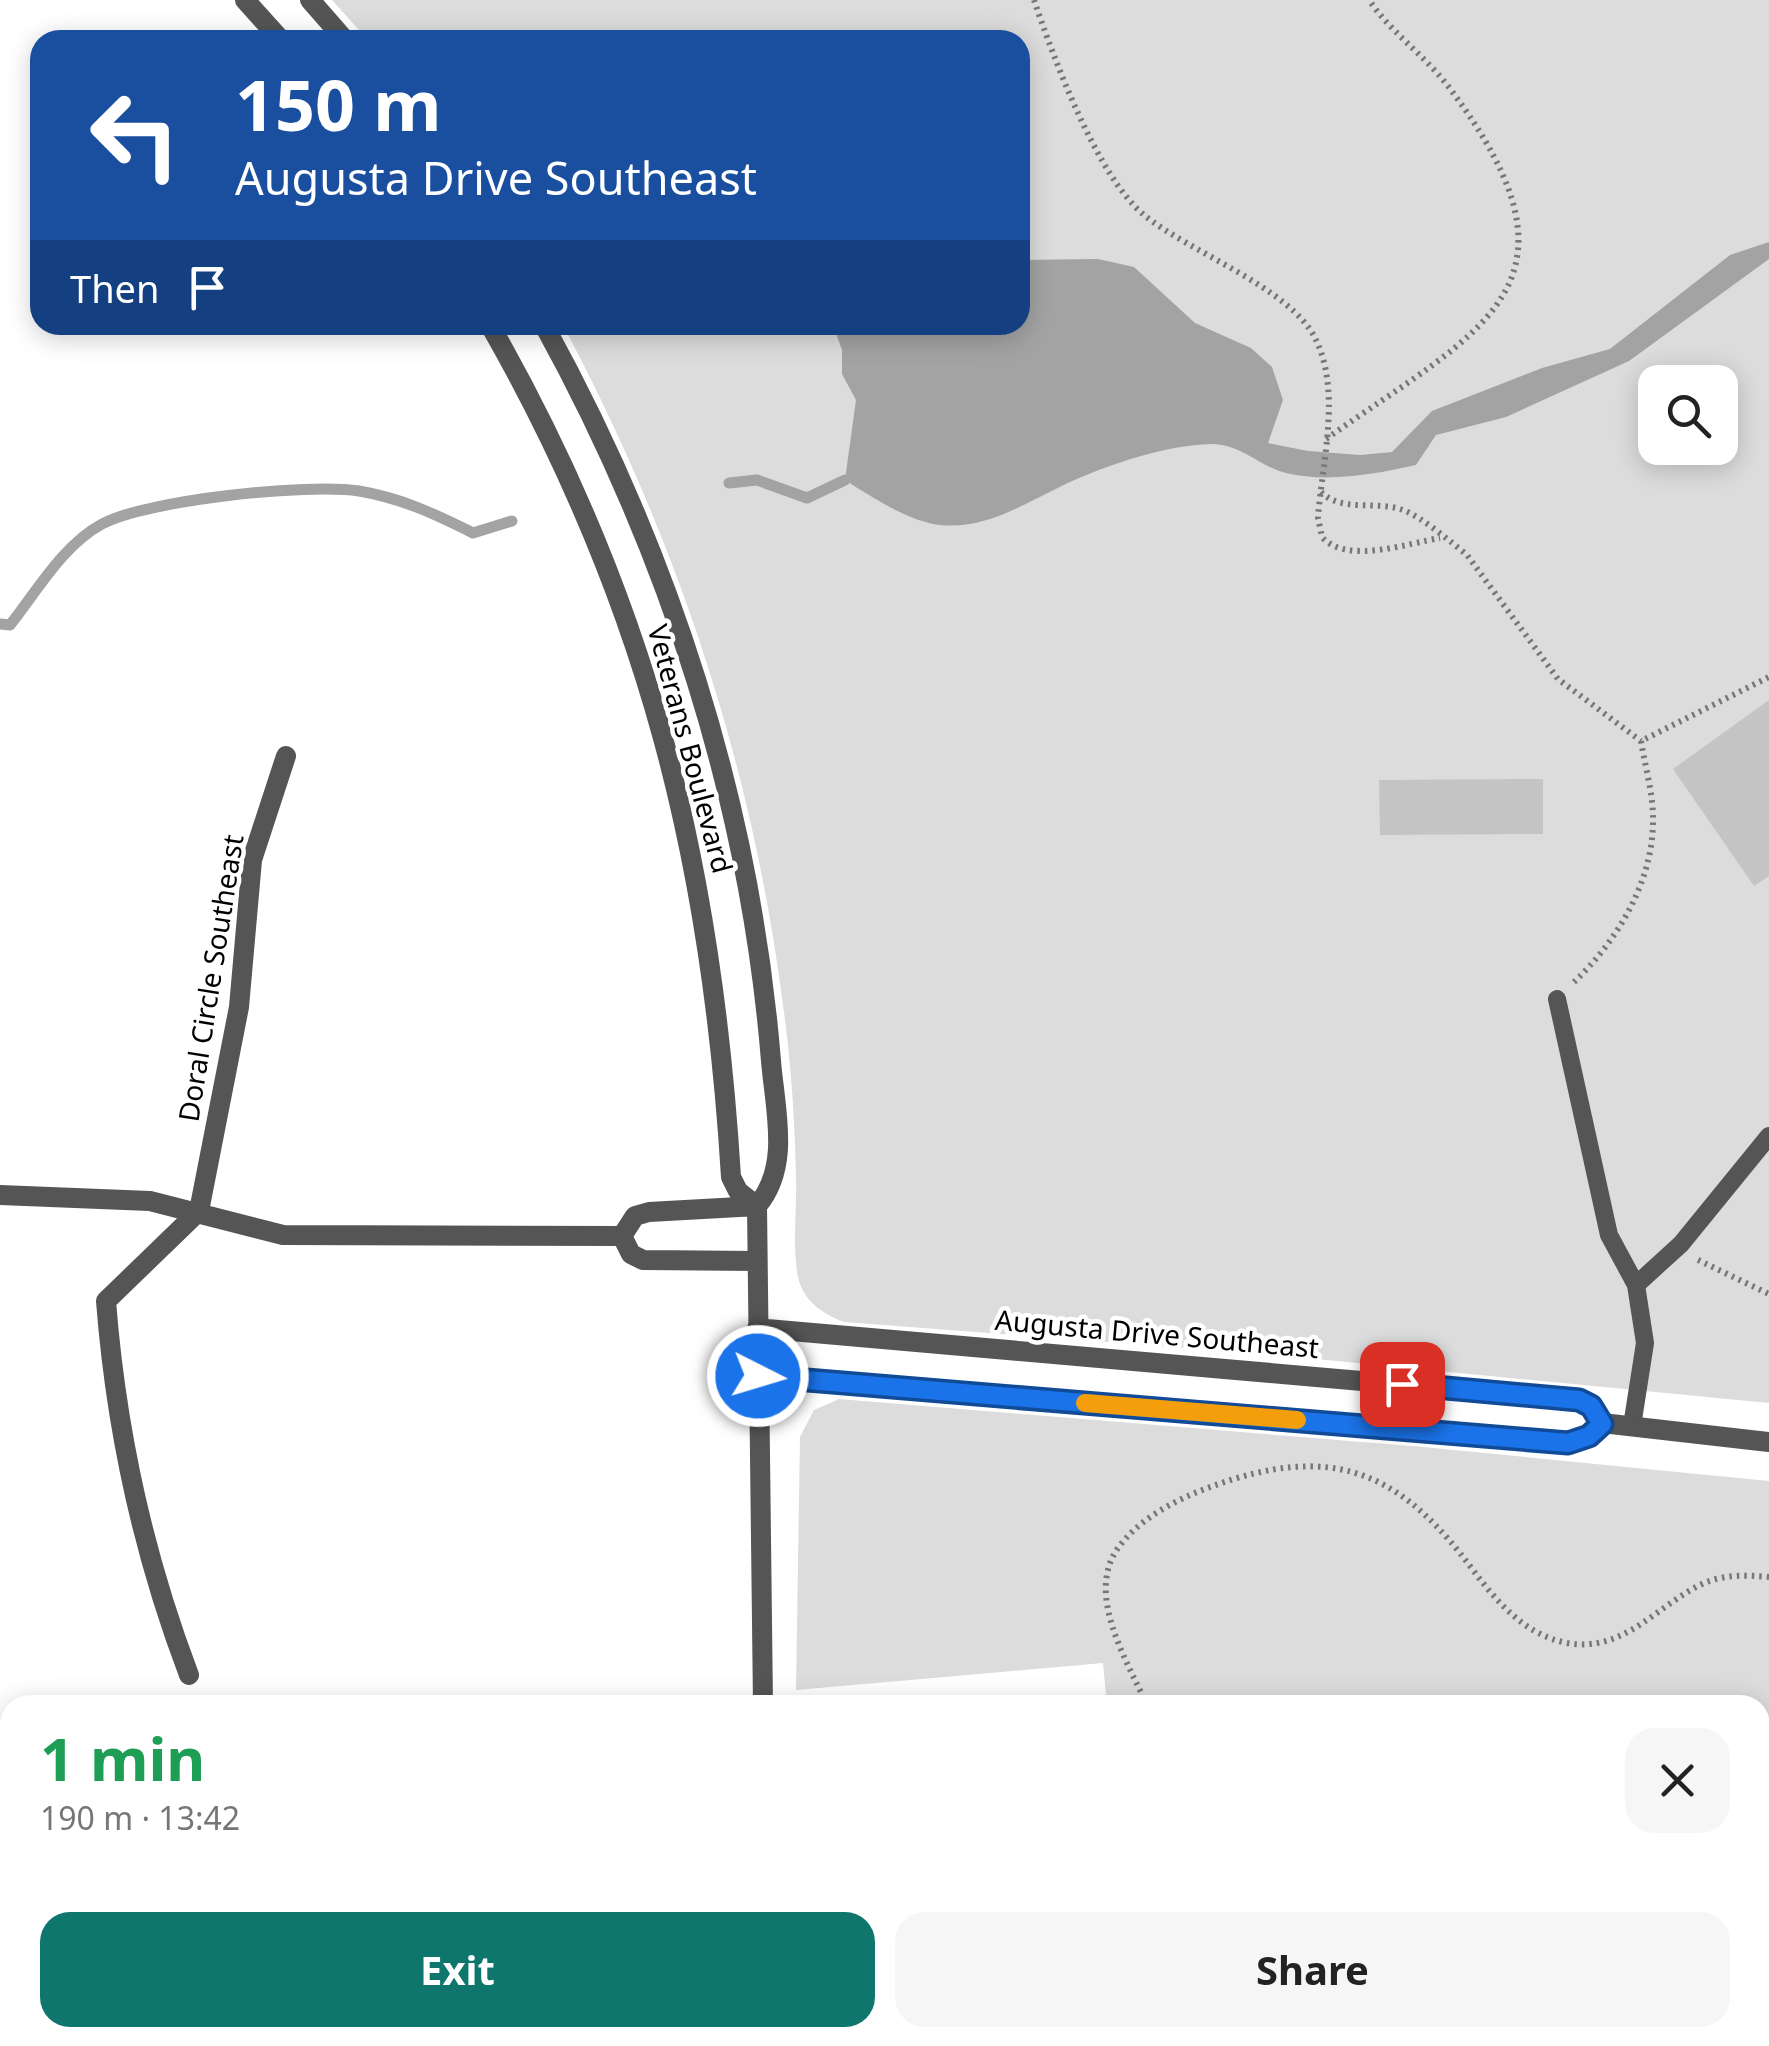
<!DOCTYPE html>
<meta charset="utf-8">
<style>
body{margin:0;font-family:"Noto Sans",sans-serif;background:#f6f6f6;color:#222;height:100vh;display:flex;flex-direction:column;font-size:38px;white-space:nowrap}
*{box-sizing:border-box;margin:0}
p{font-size:32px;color:#767676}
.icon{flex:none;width:55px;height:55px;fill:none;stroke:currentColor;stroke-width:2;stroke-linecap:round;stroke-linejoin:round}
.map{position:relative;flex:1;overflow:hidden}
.side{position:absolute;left:0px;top:1695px;width:1770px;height:352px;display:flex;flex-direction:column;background:#fff;border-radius:30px 30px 0 0;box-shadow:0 5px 25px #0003}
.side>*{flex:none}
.top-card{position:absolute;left:30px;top:30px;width:1000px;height:305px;border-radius:30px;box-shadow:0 5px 25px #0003;background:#1a4fa0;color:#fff;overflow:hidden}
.tools{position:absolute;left:1638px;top:365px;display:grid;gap:20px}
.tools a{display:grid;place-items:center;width:100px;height:100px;border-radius:20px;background:#fff;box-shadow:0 5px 25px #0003;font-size:50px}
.pin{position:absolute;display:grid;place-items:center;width:85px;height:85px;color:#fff;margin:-42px;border-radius:20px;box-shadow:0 5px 15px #0006}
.me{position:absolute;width:110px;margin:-55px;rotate:95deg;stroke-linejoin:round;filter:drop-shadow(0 0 8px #0008)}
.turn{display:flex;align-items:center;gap:35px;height:210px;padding:0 40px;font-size:45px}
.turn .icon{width:130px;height:130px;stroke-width:2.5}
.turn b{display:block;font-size:70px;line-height:85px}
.then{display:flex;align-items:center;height:95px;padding:0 40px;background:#0003;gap:20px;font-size:38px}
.round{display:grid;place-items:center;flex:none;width:105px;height:105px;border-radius:30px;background:#f6f6f6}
.overview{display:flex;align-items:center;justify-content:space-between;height:170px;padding:0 40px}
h1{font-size:60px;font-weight:700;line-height:75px;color:#1e9e55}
.primary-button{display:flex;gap:20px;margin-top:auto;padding:20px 40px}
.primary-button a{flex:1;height:115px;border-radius:30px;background:#0f766e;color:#fff;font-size:40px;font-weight:700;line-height:115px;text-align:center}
.primary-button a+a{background:#f6f6f6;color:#222}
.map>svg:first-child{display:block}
.green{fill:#dcdcdc;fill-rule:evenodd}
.water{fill:#a3a3a3}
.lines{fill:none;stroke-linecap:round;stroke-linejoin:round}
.stream{stroke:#a3a3a3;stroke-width:11}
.building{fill:#c4c4c4}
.path{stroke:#777;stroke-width:6;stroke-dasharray:2.5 5;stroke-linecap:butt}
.lane{stroke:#555;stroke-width:18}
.street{stroke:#555;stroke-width:20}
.route-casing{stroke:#114b97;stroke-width:25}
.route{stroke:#1a73e8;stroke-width:18}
.slow{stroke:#f59e0b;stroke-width:18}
.labels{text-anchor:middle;stroke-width:9;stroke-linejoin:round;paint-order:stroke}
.street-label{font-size:28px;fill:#000;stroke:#fff}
</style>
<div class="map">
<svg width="1769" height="2046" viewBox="0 0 1769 2046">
<rect width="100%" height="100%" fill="#fff"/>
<path class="green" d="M 332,0 L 1769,0 L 1769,1403 L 1265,1354 L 844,1322 C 823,1314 803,1301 798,1277 C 792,1247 797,1209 796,1178 C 795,1120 791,1062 783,1005 C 752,763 677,540 563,325 L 1020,325 L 1020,40 L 368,40 ZM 1655,382 L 1720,382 L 1720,448 L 1655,448 Z
M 839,1399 L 1423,1447 L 1769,1481 L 1769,2046 L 1202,2046 L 1199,2038 L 1760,2038 L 1760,1705 L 1107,1705 L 1103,1663 L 796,1690 L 800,1437 L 814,1410 Z"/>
<path class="water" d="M 1769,242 L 1769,259 L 1629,361 L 1506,417 L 1436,435 L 1416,465 C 1376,474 1327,483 1286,473 C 1260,467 1240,443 1210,444 C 1167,446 1123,460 1084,476 C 1036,495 988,534 933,524 C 904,518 870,496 845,480 L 856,400 L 842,374 L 842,350 L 833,325 L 1020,325 L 1020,260 L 1098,259 L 1134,267 L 1195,323 L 1251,348 L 1272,367 L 1283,400 L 1268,443 L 1308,451 L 1360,455 L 1392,452 L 1432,411 L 1542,368 L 1610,349 L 1730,255 Z"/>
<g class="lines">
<path class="stream" d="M 729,483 L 757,480 L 807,498 L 845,480
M 0,624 L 10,625 C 37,591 63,545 102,524 C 147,500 308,483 359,491 C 401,498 435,514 473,533 L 512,521"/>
</g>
<path class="building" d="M 1769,700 L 1769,876 L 1754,886 L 1673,769 Z
M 1543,779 L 1543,834 L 1380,835 L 1379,780 Z"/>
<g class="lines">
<path class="path" d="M 1034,0 C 1054,59 1097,176 1144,215 C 1191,253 1290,288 1315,338 C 1342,391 1322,462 1318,518 L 1322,537 C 1346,565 1409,543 1440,538
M 1326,439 C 1481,329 1598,287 1451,90 C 1427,57 1392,34 1369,0
M 1321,492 C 1342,513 1376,500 1403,510 C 1422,517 1451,542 1467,555 L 1558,679 L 1641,741
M 1574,982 C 1617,941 1654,881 1653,818 C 1653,793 1645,766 1641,741 L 1769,677
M 1698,1260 L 1769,1294
M 1147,1705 C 1127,1661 1085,1594 1118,1548 C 1144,1512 1192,1492 1234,1479 C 1345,1445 1407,1481 1473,1570 C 1497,1602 1525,1635 1567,1643 C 1624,1653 1656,1606 1702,1584 C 1724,1574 1746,1575 1769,1577
M 1269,2038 L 1271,2046"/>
<path class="lane" d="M 1557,999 L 1609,1235 L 1636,1285 L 1645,1343 L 1632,1426
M 1636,1285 L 1681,1244 L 1769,1136"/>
<path class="street" d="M 245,0 L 281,40
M 310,0 L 345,40
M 490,325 C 648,602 712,862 731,1177 L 738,1191 L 757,1206
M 544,325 C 669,552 750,802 771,1061 C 775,1110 791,1166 757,1206 L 763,1705
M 0,1195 L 150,1201 L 283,1235 L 622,1236
M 622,1236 L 631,1254 L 643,1260 L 757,1261
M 622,1236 L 635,1216 L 649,1212 L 757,1206
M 757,1328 L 1579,1400 L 1591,1406 L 1602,1423
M 758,1376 L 1569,1443 L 1589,1436 L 1602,1423 L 1769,1442
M 189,1675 C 143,1554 116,1430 106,1301 L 199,1211 L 239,1007 L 252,860 L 286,756
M 0,1942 L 10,1973
M 31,2038 L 33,2046
M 794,2038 L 796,2046"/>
</g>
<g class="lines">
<g class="route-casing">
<path id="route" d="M 758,1376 L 1568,1443 L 1589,1436 L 1602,1424 L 1591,1406 L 1579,1400 L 1402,1384"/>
</g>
<use href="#route" class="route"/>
<path class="slow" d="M 1085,1403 L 1297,1420"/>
</g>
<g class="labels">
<g class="street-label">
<text transform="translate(690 749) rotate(75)" y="10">Veterans Boulevard</text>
<text transform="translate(211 978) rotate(-81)" y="10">Doral Circle Southeast</text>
<text transform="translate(1157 1334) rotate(5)" y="10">Augusta Drive Southeast</text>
</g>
</g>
</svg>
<div class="tools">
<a><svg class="icon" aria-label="search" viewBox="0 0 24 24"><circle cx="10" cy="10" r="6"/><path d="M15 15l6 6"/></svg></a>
</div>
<div class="pin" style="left:1402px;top:1384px;background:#d93025"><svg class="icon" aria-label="arrive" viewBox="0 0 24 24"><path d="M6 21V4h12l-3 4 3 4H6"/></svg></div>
<svg class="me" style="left:758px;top:1376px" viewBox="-20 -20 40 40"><circle r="17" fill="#1a73e8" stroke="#fff" stroke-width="3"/><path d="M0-11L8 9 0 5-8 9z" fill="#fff"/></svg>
<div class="top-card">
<div class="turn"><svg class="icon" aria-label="left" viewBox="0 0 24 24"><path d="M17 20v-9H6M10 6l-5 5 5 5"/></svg><div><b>150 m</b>Augusta Drive Southeast</div></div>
<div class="then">Then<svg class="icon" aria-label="arrive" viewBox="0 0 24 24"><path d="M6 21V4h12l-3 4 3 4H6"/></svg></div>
</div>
<section class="side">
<div class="overview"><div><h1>1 min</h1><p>190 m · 13:42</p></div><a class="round"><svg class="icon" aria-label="close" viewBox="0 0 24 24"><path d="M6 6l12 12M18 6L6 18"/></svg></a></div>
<div class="primary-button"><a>Exit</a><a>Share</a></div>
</section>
</div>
